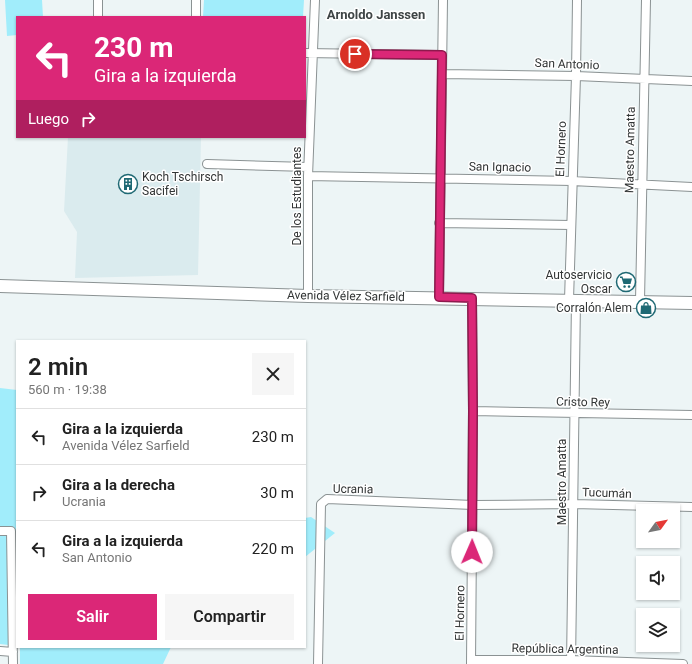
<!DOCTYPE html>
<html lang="es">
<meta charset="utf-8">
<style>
body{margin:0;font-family:Roboto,sans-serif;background:#f6f6f6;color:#222;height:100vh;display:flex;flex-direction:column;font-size:15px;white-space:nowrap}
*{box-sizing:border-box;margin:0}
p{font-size:13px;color:#767676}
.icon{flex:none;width:22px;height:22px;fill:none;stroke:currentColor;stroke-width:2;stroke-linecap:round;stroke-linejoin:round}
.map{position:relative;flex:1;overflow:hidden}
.details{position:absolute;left:16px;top:340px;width:290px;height:308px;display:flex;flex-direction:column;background:#fff;border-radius:0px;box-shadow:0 1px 3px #0004}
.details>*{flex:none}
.banner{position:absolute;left:16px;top:16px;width:290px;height:122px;border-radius:0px;box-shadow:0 1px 3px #0004;background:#db2777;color:#fff;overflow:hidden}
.needle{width:26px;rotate:57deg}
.fabs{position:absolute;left:636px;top:504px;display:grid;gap:8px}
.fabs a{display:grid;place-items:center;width:44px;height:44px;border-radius:0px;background:#fff;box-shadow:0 1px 3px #0004;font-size:20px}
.pin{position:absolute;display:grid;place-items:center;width:34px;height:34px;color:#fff;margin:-17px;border:2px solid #fff;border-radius:50%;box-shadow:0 1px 4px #0007}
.me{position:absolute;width:44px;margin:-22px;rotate:1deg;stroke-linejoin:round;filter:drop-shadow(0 0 3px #0008)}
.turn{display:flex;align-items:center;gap:14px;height:84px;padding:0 12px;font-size:18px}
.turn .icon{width:52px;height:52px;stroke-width:2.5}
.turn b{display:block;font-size:28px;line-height:34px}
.then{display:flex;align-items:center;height:38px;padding:0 12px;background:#0003;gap:8px;font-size:15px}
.round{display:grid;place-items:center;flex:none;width:42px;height:42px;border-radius:0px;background:#f6f6f6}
.summary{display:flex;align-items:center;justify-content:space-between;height:68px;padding:0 12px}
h1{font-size:24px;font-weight:600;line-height:30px}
.button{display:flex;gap:8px;margin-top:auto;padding:8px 12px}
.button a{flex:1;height:46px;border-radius:0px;background:#db2777;color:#fff;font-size:16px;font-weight:600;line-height:46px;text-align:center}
.button a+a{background:#f6f6f6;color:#222}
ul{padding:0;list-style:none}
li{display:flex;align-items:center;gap:12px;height:56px;padding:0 12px;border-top:1px solid #e0e0e0}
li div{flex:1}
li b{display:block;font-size:15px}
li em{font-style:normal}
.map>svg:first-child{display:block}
.built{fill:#daebee}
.green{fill:#a1edfb}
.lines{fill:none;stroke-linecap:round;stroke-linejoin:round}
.minor-casing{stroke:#8b9293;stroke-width:10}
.secondary-casing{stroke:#8b9293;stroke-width:14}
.minor{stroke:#fff;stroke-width:8}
.secondary{stroke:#fff;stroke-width:12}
.route-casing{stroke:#8e194d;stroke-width:10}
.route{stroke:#db2777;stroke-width:7}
.labels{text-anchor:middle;stroke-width:3;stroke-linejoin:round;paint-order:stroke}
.street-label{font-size:12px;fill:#323535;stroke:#fff}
.poi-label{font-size:12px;fill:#323535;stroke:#fff;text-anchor:end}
.neighbourhood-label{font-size:13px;font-weight:bold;fill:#3f4546;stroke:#fff}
</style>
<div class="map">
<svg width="692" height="664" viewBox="0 0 692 664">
<rect width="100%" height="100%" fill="#edf5f6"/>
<path class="built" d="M 68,137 L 201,137 L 198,275 L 75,278 L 77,232 L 64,211 Z"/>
<path class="green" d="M 5,0 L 42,0 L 43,17 L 17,17 L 17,35 L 7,36 Z
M 204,0 L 304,0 L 303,17 L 203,17 Z
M 0,388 L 17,390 L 17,646 L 0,644 Z
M 311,517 L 335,533 L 305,557 L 305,518 Z
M 20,647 L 171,647 L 163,664 L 20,664 Z"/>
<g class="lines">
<g class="minor-casing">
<path id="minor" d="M 98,17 L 98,0
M 196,17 L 196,0
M 305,53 L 442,55
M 442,74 L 576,76 L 692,81
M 207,164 L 308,167
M 308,176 L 572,181 L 692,187
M 439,223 L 571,225
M 308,296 L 308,176 L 315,0
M 439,297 L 443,0
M 569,300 L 576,76 L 577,0
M 640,301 L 646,0
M 473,411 L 692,415
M 0,531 L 11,531 L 13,664
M 0,651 L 13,652
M 471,660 L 571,660 L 683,664
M 318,664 L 321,504 L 327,499 L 473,505 L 574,504 L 692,507
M 471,664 L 473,411 L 472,298
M 571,664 C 573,543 574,421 576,300"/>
</g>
<g class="secondary-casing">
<path id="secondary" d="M 0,286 L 308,296 L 692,303"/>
</g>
<use href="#minor" class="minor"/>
<use href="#secondary" class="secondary"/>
</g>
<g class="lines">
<g class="route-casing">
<path id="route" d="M 355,54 L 442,55 L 439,297 L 472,298 L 473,411 L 472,552"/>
</g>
<use href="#route" class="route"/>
</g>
<defs>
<g id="building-ring" transform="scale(1)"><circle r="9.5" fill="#fff" stroke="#1f6974" stroke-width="1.5"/><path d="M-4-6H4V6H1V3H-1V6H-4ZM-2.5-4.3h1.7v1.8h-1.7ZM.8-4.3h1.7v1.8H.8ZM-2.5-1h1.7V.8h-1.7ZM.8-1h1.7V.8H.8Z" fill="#1f6974"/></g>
<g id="supermarket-ring" transform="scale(1)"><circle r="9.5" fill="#fff" stroke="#1f6974" stroke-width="1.5"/><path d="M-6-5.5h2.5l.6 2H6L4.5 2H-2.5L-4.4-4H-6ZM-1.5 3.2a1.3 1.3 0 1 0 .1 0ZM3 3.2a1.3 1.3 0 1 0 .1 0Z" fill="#1f6974"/></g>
<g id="shop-ring" transform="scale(1)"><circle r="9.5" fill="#fff" stroke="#1f6974" stroke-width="1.5"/><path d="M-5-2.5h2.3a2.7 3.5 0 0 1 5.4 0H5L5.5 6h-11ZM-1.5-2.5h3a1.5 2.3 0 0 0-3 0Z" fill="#1f6974"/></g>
</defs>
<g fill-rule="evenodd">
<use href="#building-ring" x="128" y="184"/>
<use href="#supermarket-ring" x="626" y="282"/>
<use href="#shop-ring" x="646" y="308"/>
</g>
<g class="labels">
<g class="street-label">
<text transform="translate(567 64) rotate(2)" y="4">San Antonio</text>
<text transform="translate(561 149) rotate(-88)" y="4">El Hornero</text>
<text transform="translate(630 150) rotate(-89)" y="4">Maestro Amatta</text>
<text transform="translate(500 167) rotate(1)" y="4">San Ignacio</text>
<text transform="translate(297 196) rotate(-90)" y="4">De los Estudiantes</text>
<text transform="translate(346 296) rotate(1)" y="4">Avenida Vélez Sarfield</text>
<text transform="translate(583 402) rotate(1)" y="4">Cristo Rey</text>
<text transform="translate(562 482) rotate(-90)" y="4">Maestro Amatta</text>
<text transform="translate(353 489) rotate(1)" y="4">Ucrania</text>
<text transform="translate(607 493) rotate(2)" y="4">Tucumán</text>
<text transform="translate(460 613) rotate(-89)" y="4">El Hornero</text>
<text transform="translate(565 649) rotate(1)" y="4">República Argentina</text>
</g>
<g class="poi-label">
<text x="142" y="181" text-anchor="start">Koch Tschirsch<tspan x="142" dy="14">Sacifei</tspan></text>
<text x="612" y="279">Autoservicio<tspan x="612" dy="14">Oscar</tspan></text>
<text x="632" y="312">Corralón Alem</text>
</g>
<g class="neighbourhood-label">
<text x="376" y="19">Arnoldo Janssen</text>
</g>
</g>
</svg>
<div class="fabs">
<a><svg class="needle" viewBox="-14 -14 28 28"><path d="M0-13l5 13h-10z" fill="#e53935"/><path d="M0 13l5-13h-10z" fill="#767676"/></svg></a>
<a><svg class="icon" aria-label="sound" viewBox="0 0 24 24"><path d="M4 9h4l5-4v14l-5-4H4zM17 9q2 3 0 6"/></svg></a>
<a><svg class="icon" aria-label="layers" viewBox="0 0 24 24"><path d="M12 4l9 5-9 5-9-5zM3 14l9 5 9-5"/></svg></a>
</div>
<div class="pin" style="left:355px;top:54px;background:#d93025"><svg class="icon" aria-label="arrive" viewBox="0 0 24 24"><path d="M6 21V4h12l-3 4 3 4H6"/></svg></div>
<svg class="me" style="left:472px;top:552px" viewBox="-20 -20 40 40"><circle r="19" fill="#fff"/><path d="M0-13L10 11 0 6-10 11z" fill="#db2777"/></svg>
<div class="banner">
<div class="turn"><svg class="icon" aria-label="left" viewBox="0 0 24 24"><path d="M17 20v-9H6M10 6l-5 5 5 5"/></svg><div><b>230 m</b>Gira a la izquierda</div></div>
<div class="then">Luego<svg class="icon" aria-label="right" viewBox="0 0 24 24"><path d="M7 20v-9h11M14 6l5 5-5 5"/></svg></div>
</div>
<section class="details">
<div class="summary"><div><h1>2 min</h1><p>560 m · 19:38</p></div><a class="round"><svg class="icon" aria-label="close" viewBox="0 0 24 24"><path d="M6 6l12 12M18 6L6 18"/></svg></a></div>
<ul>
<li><svg class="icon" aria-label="left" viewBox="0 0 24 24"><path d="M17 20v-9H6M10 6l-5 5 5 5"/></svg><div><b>Gira a la izquierda</b><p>Avenida Vélez Sarfield</p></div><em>230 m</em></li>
<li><svg class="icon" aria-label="right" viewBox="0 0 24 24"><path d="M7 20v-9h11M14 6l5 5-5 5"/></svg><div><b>Gira a la derecha</b><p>Ucrania</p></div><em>30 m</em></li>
<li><svg class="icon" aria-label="left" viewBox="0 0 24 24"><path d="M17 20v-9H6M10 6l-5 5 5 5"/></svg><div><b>Gira a la izquierda</b><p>San Antonio</p></div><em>220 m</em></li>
</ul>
<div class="button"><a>Salir</a><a>Compartir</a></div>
</section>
</div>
